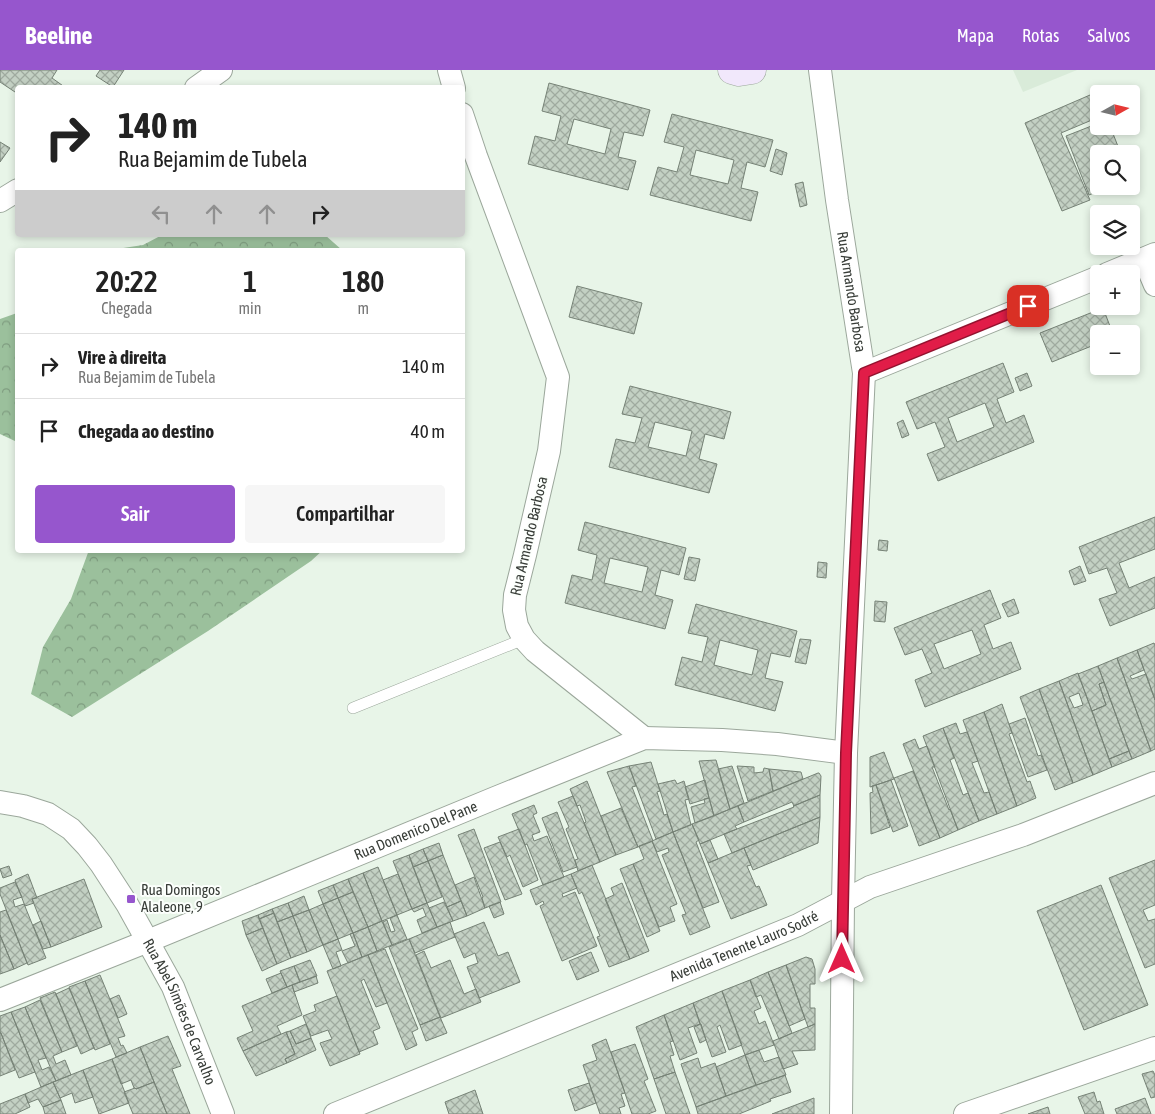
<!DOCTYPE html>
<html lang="pt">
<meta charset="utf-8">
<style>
body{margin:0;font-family:"Asap Condensed",sans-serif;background:#f6f6f6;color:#222;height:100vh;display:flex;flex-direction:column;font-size:19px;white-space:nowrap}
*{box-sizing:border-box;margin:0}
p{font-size:16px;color:#767676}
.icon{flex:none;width:28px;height:28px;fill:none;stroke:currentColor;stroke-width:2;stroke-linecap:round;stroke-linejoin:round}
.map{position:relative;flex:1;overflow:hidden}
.side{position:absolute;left:15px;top:178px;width:450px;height:305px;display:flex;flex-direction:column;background:#fff;border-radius:5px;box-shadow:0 2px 8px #0003}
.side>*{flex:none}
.banner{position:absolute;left:15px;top:15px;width:450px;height:152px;border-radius:5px;box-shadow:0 2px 8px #0003;background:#fff;color:#222;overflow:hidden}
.needle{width:32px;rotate:82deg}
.controls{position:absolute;left:1090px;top:15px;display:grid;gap:10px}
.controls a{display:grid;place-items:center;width:50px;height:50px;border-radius:5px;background:#fff;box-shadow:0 2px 8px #0003;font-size:25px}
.pin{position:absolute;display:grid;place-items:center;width:42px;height:42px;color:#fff;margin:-21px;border-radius:10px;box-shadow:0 2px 8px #0006}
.me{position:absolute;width:55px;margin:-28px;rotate:0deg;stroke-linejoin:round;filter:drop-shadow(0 0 4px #0008)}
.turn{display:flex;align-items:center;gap:18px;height:105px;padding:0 20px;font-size:22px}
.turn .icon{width:65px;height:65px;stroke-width:2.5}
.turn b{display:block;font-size:35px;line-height:42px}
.lanes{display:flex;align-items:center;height:48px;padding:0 20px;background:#0003;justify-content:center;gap:25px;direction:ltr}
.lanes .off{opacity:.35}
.eta{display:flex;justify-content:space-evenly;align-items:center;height:85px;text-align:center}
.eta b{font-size:30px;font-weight:600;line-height:35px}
.cta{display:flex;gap:10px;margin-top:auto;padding:10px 20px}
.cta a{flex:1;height:58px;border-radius:5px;background:#9656cd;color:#fff;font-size:20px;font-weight:600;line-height:58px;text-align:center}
.cta a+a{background:#f6f6f6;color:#222}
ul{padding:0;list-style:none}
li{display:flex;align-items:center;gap:15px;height:65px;padding:0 20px;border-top:1px solid #e0e0e0}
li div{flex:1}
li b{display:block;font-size:19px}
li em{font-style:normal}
header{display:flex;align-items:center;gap:30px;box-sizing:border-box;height:70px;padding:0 25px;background:#9656cd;color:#fff}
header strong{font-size:24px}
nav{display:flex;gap:28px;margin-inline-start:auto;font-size:18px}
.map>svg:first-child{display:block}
.built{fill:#d9ebd9}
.forest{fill:url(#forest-crowns)}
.building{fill:url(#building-cross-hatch);stroke:#768276;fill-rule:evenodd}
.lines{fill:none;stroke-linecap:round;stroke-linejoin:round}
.lane-casing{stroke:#9ba79b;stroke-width:12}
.street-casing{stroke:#9ba79b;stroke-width:24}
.secondary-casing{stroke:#9ba79b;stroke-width:29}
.lane{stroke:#fff;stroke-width:11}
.street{stroke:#fff;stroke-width:22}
.secondary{stroke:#f1e8fb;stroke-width:28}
.route-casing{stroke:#92132f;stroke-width:12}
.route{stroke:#e11d48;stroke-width:9}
.poi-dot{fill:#9656cd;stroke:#fcfffc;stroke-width:2}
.labels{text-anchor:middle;stroke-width:4;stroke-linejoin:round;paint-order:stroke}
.street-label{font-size:15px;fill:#383d38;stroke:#fcfffc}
.poi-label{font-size:15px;fill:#383d38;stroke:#fcfffc;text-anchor:start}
</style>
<header>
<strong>Beeline</strong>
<nav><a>Mapa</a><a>Rotas</a><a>Salvos</a></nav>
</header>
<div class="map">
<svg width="1155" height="1044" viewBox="0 0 1155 1044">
<defs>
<pattern id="forest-crowns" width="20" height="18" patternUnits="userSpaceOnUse" patternTransform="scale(1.25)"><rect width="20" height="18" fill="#9bc09c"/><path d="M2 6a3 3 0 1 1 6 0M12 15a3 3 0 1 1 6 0" fill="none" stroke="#7f9d80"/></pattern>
<pattern id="building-cross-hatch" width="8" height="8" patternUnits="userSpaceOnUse" patternTransform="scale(1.25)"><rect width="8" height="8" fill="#c3d0c3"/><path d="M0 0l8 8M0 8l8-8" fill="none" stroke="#9faa9f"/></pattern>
</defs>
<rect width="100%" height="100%" fill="#e8f5e8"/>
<path class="built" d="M 1013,0 L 1077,0 L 1023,22 Z"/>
<path class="forest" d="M 162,165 L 325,165 L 342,180 L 110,180 L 143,175 Z
M 17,243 L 18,243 L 17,372 L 0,364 L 0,249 Z
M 89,480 L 323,480 L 311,491 L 208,561 L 72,647 L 31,624 L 43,577 L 71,529 Z"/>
<path class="building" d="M 0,0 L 57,0 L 52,8 L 66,18 L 18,18 L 18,24 L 0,12 Z
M 100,0 L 124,0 L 113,17 L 96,6 Z
M 549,13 L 650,40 L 643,66 L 624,62 L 618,87 L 636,91 L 628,120 L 528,94 L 535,66 L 555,71 L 561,46 L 542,41 ZM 574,49 L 611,59 L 605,84 L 567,74 Z
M 1097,22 L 1099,25 L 1099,47 L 1061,63 L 1090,130 L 1062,141 L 1025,53 Z
M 672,44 L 773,70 L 765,97 L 747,92 L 741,118 L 758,122 L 751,151 L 650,125 L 658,97 L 677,102 L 684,77 L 664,72 ZM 696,80 L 734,90 L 728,114 L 690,105 Z
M 1099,53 L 1099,56 L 1110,56 L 1121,84 L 1099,84 L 1099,116 L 1110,116 L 1089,125 L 1066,66 Z
M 0,72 L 10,78 L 0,92 Z
M 776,79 L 787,83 L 782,105 L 770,101 Z
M 803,112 L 807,135 L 800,137 L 795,114 Z
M 577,216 L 642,233 L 634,264 L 569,247 Z
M 1103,238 L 1113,264 L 1099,264 L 1099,273 L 1052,292 L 1040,263 Z
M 1003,293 L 1014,322 L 997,329 L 1006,353 L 1024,345 L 1034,372 L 938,411 L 927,384 L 945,377 L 935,352 L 917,359 L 906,332 ZM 985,333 L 994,357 L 957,372 L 948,348 Z
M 1027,303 L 1032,316 L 1020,321 L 1015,308 Z
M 630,316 L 731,342 L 724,369 L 705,364 L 699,389 L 717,394 L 709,423 L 609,397 L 616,369 L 635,373 L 642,348 L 622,344 ZM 655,352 L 692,361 L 686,386 L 648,377 Z
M 903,350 L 909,365 L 902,368 L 897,353 Z
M 1155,447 L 1155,479 L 1119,493 L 1129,518 L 1155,507 L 1155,538 L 1110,556 L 1099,529 L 1117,523 L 1107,498 L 1089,504 L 1079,477 Z
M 585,452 L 686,478 L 679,505 L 661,500 L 655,525 L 673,530 L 665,559 L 565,533 L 572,505 L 592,510 L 597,485 L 578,480 ZM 610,488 L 648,497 L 642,522 L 604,513 Z
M 879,470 L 888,471 L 887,481 L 878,480 Z
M 689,487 L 700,489 L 695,511 L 684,509 Z
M 818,492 L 827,493 L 826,508 L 817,507 Z
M 1080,496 L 1086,511 L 1074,515 L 1069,501 Z
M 990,520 L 1001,548 L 984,555 L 993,579 L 1011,572 L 1021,599 L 925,637 L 915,610 L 932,603 L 922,579 L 905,585 L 894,558 ZM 972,560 L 981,584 L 944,599 L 934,574 Z
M 1014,529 L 1019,543 L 1008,547 L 1002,534 Z
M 875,531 L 887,532 L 885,552 L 874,551 Z
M 696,534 L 797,561 L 790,587 L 771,583 L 765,608 L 783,612 L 775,641 L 675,615 L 682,587 L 702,592 L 708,567 L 688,563 ZM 720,570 L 758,580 L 752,605 L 714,595 Z
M 800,569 L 811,570 L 806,594 L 795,592 Z
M 1154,573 L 1155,575 L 1155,630 L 1137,580 Z
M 1137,580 L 1144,600 L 1130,606 L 1132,609 L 1146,604 L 1155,630 L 1155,679 L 1151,681 L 1117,588 Z
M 1117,588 L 1151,681 L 1132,689 L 1098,596 Z
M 1098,596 L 1104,612 L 1099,614 L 1106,635 L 1092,641 L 1078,604 Z
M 1078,603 L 1112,697 L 1093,705 L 1059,611 ZM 1079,623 L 1083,635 L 1074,638 L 1069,627 Z
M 1059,611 L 1093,705 L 1073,713 L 1039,619 Z
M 1104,612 L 1129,681 L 1109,689 L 1092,641 L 1106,635 L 1099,614 Z
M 1039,619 L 1073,713 L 1055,720 L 1020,627 Z
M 1002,634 L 1012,663 L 1009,664 L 1027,712 L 1030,711 L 1036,728 L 1017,736 L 984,642 Z
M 984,642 L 1017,736 L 997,744 L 963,650 Z
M 1025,648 L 1038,686 L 1041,685 L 1047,700 L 1028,707 L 1009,654 Z
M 956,653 L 960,664 L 967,662 L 978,691 L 972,693 L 984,723 L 989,722 L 997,744 L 979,751 L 943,658 Z
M 943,658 L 954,688 L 950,690 L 963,725 L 968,723 L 979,751 L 958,760 L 923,666 Z
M 915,669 L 919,679 L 927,676 L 935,697 L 932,697 L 949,740 L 950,739 L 958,760 L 940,768 L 903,674 Z
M 1129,681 L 1132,689 L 1112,697 L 1109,689 Z
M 884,682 L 894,709 L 870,717 L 870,687 Z
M 716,690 L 730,739 L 714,746 L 699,691 Z
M 651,692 L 660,721 L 657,722 L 664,745 L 667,744 L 673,762 L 656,769 L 629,696 Z
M 629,696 L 636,716 L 632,717 L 653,771 L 638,777 L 607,702 Z
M 732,696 L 744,733 L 730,739 L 718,699 Z
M 737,696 L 754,697 L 754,703 L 763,702 L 764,698 L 769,699 L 773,721 L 748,731 Z
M 769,699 L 801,702 L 803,709 L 773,721 Z
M 913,701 L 940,768 L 919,776 L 894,708 Z
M 818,703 L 819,703 L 821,706 L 820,725 L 794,736 L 792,732 L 744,752 L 738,736 Z
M 675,710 L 677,714 L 684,711 L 689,729 L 685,730 L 691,755 L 673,762 L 658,714 Z
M 705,710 L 709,728 L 690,734 L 685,717 Z
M 891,710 L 908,756 L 893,762 L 876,715 Z
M 587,711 L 616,785 L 600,792 L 584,753 L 586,752 L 580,735 L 577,736 L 570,719 Z
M 876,715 L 890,757 L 871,764 L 870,723 L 873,722 L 872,716 Z
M 820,725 L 820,747 L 732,783 L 724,764 L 794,737 L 793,736 Z
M 573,726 L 600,792 L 578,801 L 575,790 L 578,789 L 566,759 L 569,757 L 558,732 Z
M 709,728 L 714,746 L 695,753 L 691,737 L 705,733 L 704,729 Z
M 534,735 L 537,743 L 533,745 L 540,762 L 532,765 L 534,771 L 547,766 L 564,807 L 543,815 L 527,774 L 525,775 L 512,744 Z
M 738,736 L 744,752 L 735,756 L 737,759 L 700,774 L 692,754 Z
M 621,738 L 638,777 L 616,785 L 601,746 Z
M 557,742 L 577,797 L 563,802 L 542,748 Z
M 820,747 L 818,773 L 753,800 L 744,778 Z
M 692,754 L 699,770 L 696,772 L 719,832 L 703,838 L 673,762 Z
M 474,759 L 501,832 L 485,838 L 482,828 L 483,827 L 458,765 Z
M 519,759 L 538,810 L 523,817 L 510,785 L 507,787 L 498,767 Z
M 673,762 L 710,857 L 690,865 L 682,845 L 686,844 L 662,785 L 669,782 L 668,778 L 657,782 L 652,771 Z
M 710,770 L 718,789 L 708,793 L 700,774 Z
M 652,771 L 677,834 L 670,837 L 675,851 L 659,857 L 633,794 L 644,789 L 639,776 Z
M 500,772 L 522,824 L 505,830 L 484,778 Z
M 439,773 L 443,785 L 428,791 L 423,779 Z
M 744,778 L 751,795 L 747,796 L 756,817 L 759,816 L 767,835 L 731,849 L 708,793 Z
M 423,779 L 428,791 L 413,797 L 409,785 Z
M 409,785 L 427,833 L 412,839 L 393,791 Z
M 443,785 L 461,831 L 447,837 L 428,791 Z
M 1155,790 L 1155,835 L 1143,840 L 1148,851 L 1155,849 L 1155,894 L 1145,898 L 1109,808 Z
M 428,791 L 442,827 L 427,833 L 413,797 Z
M 633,794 L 660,861 L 647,867 L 620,799 Z
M 592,795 L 630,889 L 609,897 L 597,867 L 600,866 L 582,822 L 579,824 L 571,804 Z
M 9,796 L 12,805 L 3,808 L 0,799 Z
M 378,797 L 397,845 L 382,851 L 363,803 Z
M 363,803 L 382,851 L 368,857 L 348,809 Z
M 28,804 L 37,828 L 32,829 L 34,833 L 25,836 L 15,810 Z
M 398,804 L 412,839 L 397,845 L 383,810 Z
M 571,804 L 577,818 L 562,824 L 563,827 L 575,822 L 597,876 L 562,891 L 540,836 L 544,834 L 543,831 L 536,835 L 530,820 Z
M 474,807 L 485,838 L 467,846 L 455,815 Z
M 84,809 L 102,857 L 51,877 L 32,829 Z
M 348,809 L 353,822 L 338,828 L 333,815 Z
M 15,812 L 22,827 L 13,830 L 15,837 L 24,834 L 46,888 L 28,895 L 0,824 L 0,818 Z
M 622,813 L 649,881 L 630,889 L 605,829 L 614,825 L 611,818 Z
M 333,815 L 338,828 L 323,834 L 318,821 Z
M 1101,815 L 1148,935 L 1084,960 L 1037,841 Z
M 353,822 L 368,857 L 353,863 L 338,828 Z
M 304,826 L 309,840 L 293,846 L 288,833 Z
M 338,828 L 353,863 L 338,869 L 323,834 Z
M 461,831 L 467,846 L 453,851 L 447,837 Z
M 444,832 L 453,851 L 437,857 L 429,838 Z
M 500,832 L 504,844 L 494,848 L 489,836 Z
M 288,833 L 293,846 L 277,852 L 272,839 Z
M 427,833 L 437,857 L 422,863 L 417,850 L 426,846 L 423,838 L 414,842 L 412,839 Z
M 323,834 L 338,869 L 323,875 L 309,840 Z
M 272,839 L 274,843 L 259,849 L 258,845 Z
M 6,840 L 27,893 L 14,899 L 0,865 L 0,842 Z
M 309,840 L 323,875 L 307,882 L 293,846 Z
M 274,843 L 291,888 L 277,894 L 259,849 Z
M 258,845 L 263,858 L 246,865 L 242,851 Z
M 397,845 L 407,869 L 392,875 L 383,852 L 387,850 L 391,862 L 395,861 L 390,848 Z
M 293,846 L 307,882 L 291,888 L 277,852 Z
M 41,851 L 51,877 L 43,879 L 33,855 Z
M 382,851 L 392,875 L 377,881 L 368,857 Z
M 450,852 L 455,867 L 415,883 L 409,869 Z
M 484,852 L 498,886 L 508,882 L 520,912 L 479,928 L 467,897 L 478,893 L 475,883 L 464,888 L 454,864 Z
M 368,857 L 377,881 L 362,887 L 353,863 Z
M 263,858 L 277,894 L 262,901 L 246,865 Z
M 353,863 L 362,887 L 348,893 L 342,881 L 355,876 L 350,864 Z
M 0,865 L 14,899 L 0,904 Z
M 338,869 L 342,880 L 336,882 L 341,896 L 333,899 L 323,875 Z
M 409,869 L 440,947 L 420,955 L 389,877 Z
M 385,879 L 418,959 L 412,962 L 417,975 L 406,980 L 368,885 Z
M 424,881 L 431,898 L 450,890 L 464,924 L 476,919 L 481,932 L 441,948 L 416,885 Z
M 591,882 L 599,901 L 577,910 L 569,891 Z
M 368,885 L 387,933 L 376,937 L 364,909 L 361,911 L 380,958 L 373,961 L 378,974 L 359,982 L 327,901 Z
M 806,887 L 812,889 L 815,899 L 815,914 L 810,914 L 810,938 L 815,938 L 815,954 L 808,957 L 786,895 Z
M 310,890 L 317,906 L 300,912 L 294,896 Z
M 786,895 L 805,949 L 789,956 L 768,902 Z
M 294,896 L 300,912 L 287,917 L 280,901 Z
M 768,902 L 792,963 L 779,969 L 761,925 L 756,927 L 750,910 Z
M 281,903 L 287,917 L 272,923 L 266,909 Z
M 100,905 L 125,966 L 118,968 L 121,976 L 123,975 L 127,983 L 116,987 L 85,911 Z
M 316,906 L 318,913 L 294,922 L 292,915 Z
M 750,910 L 761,938 L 754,941 L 759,954 L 765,951 L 774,975 L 745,985 L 722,921 Z
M 85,911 L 110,974 L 95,980 L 69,917 Z
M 292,915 L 302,945 L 277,956 L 281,964 L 243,981 L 237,968 L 253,961 L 242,936 Z
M 69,918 L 94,978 L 81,984 L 56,924 Z
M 722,921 L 742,975 L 729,980 L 720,955 L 717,957 L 726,982 L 712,987 L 693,933 Z
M 55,922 L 77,976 L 62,982 L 40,928 Z
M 119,925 L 127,944 L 118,948 L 110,929 Z
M 337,926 L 360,984 L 330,996 L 320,973 L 332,969 L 328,960 L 311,966 L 303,946 L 316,941 L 314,935 Z
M 40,930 L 62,982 L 53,986 L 56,994 L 65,990 L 71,1005 L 56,1011 L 25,937 Z
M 693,933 L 700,954 L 688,958 L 697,983 L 680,990 L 664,945 Z
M 25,937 L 46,988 L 38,990 L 42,1000 L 49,997 L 56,1011 L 41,1017 L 11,942 Z
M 11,942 L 35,1002 L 19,1008 L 0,961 L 0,946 Z
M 664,945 L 673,971 L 670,972 L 674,985 L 670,986 L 675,1002 L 654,1009 L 636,957 Z
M 440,947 L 447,963 L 426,971 L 420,955 Z
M 306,954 L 311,968 L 296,974 L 290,961 Z
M 701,954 L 706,970 L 700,973 L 694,957 Z
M 815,954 L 815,980 L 792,981 L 798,994 L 783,999 L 773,971 Z
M 290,961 L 296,974 L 311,968 L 316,980 L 287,993 L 285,989 L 295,984 L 286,962 Z
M 286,962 L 295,984 L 285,989 L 287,993 L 256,1006 L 243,981 Z
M 0,963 L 1,963 L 15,1000 L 0,1006 Z
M 168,966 L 181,996 L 172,999 L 190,1044 L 167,1044 L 140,977 Z
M 606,969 L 625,1023 L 621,1024 L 625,1036 L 619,1038 L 621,1044 L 600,1044 L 583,995 L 597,990 L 592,975 Z
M 635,974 L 648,1009 L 644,1011 L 656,1041 L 648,1044 L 632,1044 L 611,982 Z
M 140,977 L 154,1012 L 136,1019 L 135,1018 L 134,1018 L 131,1010 L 121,1014 L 112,989 Z
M 759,980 L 764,992 L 779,987 L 786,1005 L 756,1015 L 745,985 Z
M 745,985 L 756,1015 L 726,1026 L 716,997 Z
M 698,988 L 701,998 L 715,993 L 726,1026 L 696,1037 L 681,994 Z
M 112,989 L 129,1033 L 99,1044 L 83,1000 Z
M 83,1000 L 93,1027 L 75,1033 L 72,1023 L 60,1028 L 53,1012 Z
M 1153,1001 L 1155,1005 L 1155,1027 L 1151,1028 L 1142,1004 Z
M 675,1002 L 690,1044 L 666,1044 L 654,1009 Z
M 785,1005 L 791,1022 L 770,1029 L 771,1031 L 739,1044 L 698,1044 L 696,1037 Z
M 53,1012 L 61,1030 L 43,1037 L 38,1029 L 28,1033 L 25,1024 Z
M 154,1012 L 167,1044 L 133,1044 L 124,1022 L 135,1018 L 136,1019 Z
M 589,1013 L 596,1033 L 575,1041 L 568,1020 Z
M 475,1020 L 483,1044 L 449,1044 L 445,1032 Z
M 1094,1022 L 1097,1032 L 1100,1031 L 1104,1044 L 1085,1044 L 1078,1027 Z
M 25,1024 L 30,1037 L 15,1044 L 0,1044 L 0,1034 Z
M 814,1028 L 814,1044 L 772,1044 Z
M 1145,1028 L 1151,1044 L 1117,1044 L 1115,1039 Z
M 61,1030 L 66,1044 L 45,1044 L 43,1037 Z
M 1048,1037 L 1050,1044 L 1028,1044 Z"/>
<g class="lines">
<g class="lane-casing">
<path id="lane" d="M 353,638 L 524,569"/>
</g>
<g class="street-casing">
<g id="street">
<path d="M 449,0 L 454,18"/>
<path id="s1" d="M 820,0 L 837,130 L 864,303 L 846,683 L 843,831 L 841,1044"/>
<path d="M 196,18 L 221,0"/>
<path d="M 462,44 L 476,86 L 558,307 L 549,381 L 525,485 L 515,525 L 514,540 L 517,556 L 524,569 L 535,581 L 644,668"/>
<path d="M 0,131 L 18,120"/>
<path d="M 1144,189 L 1155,215"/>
<path d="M 1107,204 L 1155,184"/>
<path d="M 864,303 L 1099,207"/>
<path id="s2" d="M 0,732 L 23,736 L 48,744 L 71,759 L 87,776 L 101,794 L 127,834 L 173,917 L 223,1044"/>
<path id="s3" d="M 0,930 L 148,871 L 495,728 L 644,668 L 722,670 L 777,674 L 846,683"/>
<path id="s4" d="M 335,1044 L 798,855 L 870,817 L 1023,765 L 1155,713"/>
<path d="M 965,1044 L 1155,978"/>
</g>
</g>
<g class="secondary-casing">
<path id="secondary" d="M 732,0 L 739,2 L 752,0"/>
</g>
<use href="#lane" class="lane"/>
<use href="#street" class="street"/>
<use href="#secondary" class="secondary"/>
</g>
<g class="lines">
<g class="route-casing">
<path id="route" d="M 842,889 L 846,683 L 864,303 L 1028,236"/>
</g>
<use href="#route" class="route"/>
</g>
<rect class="poi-dot" x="126" y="824" width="10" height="10" rx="2.5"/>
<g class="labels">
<g class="street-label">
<text dy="5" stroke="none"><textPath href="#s1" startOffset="224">Rua Armando Barbosa</textPath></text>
<text transform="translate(529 466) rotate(-77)" y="5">Rua Armando Barbosa</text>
<text dy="5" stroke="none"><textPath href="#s3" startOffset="449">Rua Domenico Del Pane</textPath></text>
<text dy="5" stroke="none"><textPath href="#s4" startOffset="442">Avenida Tenente Lauro Sodré</textPath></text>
<text dy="5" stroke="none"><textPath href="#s2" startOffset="291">Rua Abel Simões de Carvalho</textPath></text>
</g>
<g class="poi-label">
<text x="141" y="825">Rua Domingos<tspan x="141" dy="17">Alaleone, 9</tspan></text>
</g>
</g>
</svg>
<div class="controls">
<a><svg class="needle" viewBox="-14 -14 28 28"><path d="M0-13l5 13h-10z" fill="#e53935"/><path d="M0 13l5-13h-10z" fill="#767676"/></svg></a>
<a><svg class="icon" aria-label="search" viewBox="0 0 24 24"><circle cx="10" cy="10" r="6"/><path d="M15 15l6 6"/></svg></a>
<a><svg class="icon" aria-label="layers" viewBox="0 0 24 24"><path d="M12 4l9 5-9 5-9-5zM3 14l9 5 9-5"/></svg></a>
<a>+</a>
<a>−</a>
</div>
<div class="pin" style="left:1028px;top:236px;background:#d93025"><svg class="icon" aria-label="arrive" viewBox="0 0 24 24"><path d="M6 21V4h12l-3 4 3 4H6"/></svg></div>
<svg class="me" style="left:842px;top:889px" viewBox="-20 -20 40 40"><path d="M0-17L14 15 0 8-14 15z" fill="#e11d48" stroke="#fff" stroke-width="4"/></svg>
<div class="banner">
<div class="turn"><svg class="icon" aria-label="right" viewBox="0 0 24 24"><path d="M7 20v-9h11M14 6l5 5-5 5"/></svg><div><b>140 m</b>Rua Bejamim de Tubela</div></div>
<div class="lanes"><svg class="icon off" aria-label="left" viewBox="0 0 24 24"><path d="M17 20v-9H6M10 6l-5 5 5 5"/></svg><svg class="icon off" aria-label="ahead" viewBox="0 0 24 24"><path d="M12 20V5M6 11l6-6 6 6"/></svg><svg class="icon off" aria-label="ahead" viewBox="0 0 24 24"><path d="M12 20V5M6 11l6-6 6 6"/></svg><svg class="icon" aria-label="right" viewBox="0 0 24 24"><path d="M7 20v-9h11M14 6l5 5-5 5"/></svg></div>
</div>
<section class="side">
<div class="eta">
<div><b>20:22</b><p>Chegada</p></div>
<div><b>1</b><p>min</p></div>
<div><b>180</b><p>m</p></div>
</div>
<ul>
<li><svg class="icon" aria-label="right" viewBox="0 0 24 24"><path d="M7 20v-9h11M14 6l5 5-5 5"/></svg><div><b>Vire à direita</b><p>Rua Bejamim de Tubela</p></div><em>140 m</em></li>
<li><svg class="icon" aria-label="arrive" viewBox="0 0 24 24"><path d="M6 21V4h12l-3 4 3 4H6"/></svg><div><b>Chegada ao destino</b></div><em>40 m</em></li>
</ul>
<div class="cta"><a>Sair</a><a>Compartilhar</a></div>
</section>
</div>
